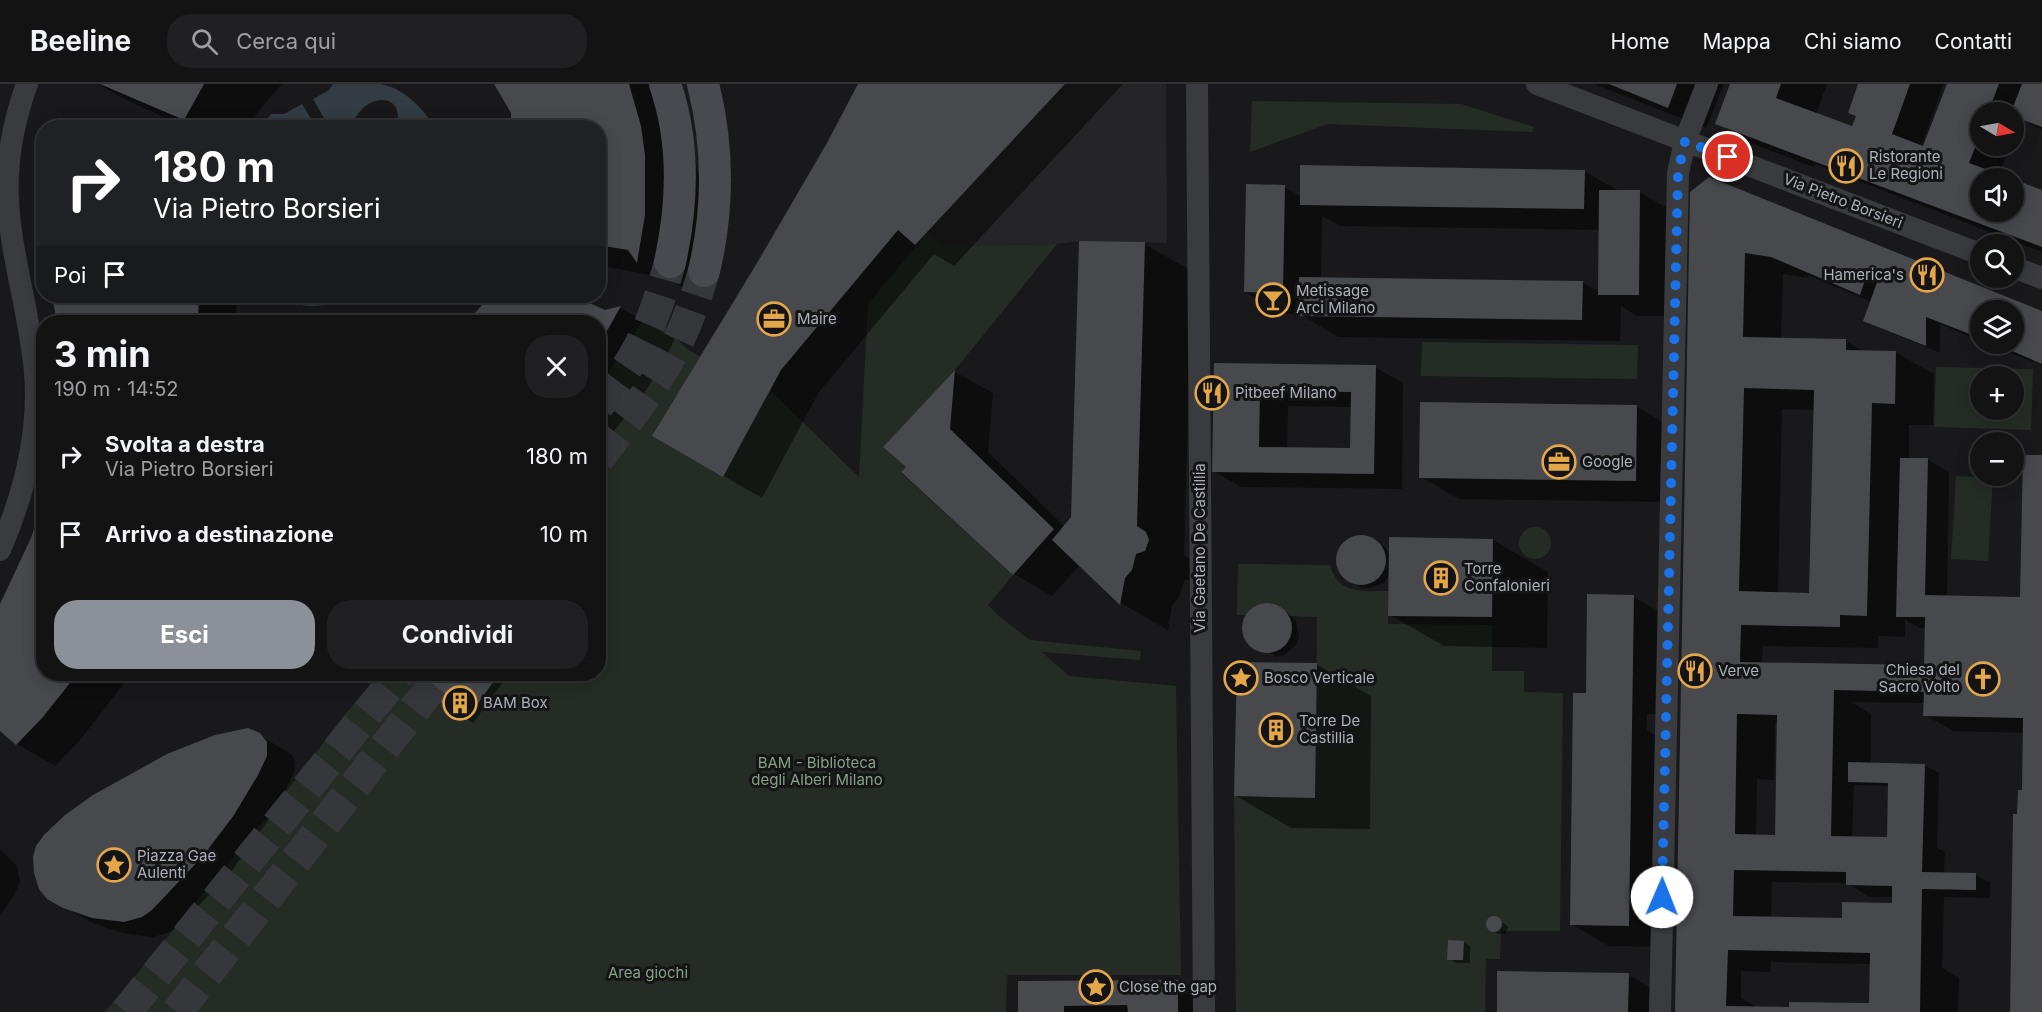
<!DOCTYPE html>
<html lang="it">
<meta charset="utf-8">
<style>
body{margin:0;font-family:Inter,sans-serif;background:#202022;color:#f1f3f6;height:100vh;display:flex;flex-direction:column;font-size:22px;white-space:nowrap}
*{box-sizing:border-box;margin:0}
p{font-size:20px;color:#9d9ea0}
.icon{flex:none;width:33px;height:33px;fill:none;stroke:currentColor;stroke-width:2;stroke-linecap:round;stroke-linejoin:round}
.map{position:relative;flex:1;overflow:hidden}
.drawer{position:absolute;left:36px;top:231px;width:570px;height:366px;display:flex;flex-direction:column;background:#131314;border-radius:24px;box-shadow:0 3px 15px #0003,0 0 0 2px #323234}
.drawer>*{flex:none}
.hud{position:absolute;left:36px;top:36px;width:570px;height:183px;border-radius:24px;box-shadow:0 3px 15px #0003,0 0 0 2px #323234;background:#202124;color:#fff;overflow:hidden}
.needle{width:39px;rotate:100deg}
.controls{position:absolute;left:1970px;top:18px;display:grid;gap:12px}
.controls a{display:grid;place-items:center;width:54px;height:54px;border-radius:50%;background:#131314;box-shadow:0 3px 15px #0003,0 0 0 2px #323234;font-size:30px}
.pin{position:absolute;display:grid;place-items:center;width:51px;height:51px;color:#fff;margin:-26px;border:3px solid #fff;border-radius:50%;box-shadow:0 2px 6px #0007}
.me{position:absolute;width:66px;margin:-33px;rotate:1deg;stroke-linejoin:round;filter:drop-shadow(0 0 4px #0008)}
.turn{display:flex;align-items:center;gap:21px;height:126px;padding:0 18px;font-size:27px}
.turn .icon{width:78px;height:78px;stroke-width:2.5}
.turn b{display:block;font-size:42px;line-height:51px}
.then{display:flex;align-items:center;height:57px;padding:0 18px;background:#0003;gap:12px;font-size:22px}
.round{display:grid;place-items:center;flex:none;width:63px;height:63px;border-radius:24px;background:#202022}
.head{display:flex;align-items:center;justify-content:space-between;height:102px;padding:0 18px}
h1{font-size:36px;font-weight:700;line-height:45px}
.button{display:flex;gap:12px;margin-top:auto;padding:12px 18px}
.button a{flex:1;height:69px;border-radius:24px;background:#8c9099;color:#fff;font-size:24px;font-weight:700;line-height:69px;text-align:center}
.button a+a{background:#202022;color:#f1f3f6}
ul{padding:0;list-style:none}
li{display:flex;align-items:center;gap:18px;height:78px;padding:0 18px}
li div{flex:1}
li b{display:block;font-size:22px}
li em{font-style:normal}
header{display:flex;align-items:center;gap:36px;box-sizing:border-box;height:84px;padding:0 30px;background:#131314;border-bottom:2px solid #323234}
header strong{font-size:28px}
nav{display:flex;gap:33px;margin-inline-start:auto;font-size:21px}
.search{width:420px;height:54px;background:#202022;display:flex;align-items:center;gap:15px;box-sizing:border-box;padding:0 21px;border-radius:24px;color:#9d9ea0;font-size:22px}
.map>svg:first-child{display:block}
.built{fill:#252527}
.green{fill:#252c26;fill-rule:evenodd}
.water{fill:#333c43}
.shadow{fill:#0007;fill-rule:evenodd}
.building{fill:#48494d;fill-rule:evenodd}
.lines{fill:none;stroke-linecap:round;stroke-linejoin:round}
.secondary-tunnel{stroke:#36373b;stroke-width:32;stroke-dasharray:32 16;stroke-linecap:butt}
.minor{stroke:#3a3b3f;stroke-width:22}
.secondary{stroke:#484a4f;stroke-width:32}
.route{stroke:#1a73e8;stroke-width:10;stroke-dasharray:0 18}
.labels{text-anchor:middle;stroke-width:6;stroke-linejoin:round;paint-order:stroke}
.poi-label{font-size:15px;fill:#acb1b9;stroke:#141416;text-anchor:start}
.street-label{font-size:15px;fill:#acb1b9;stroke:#141416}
.park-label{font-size:15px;fill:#85a285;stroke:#141416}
</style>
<header>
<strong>Beeline</strong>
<div class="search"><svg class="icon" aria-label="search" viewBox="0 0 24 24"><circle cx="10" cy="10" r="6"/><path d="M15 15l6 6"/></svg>Cerca qui</div>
<nav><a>Home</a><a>Mappa</a><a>Chi siamo</a><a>Contatti</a></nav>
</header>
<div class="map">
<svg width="2042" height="928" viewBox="0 0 2042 928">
<rect width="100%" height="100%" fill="#19191b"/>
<path class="built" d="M 858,0 L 1166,0 L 1167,159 L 1079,157 L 1057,160 L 945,162 L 927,149 L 915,161 L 898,146 L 781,286 L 723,393 L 652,352 L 757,179 L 827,59 Z"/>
<path class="green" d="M 1252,17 L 1461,20 L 1534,43 L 1532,48 L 1328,40 L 1250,68 Z
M 927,149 L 945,162 L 1057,160 L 955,286 L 883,363 L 906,383 L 901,389 L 1013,491 L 988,521 L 999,532 L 1030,556 L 1141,567 L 1140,576 L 1042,568 L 1069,592 L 1176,602 L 1181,891 L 1007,891 L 1006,928 L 105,928 L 271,728 L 345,630 L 382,590 L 400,590 L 466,636 L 499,590 L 598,590 L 599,303 L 643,236 L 659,246 L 663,241 L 686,264 L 700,273 L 652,352 L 709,385 L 770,306 L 859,393 L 868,220 Z
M 1422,258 L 1638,261 L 1637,295 L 1421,292 Z
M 1936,283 L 2033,285 L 2031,346 L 1934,343 ZM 1980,292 L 2013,292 L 2013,326 L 1980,326 Z
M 1956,392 L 1993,394 L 1988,477 L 1951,475 Z
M1519 459a16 16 0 1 1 32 0a16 16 0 1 1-32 0Z
M 1238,480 L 1330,481 C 1338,511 1363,507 1388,507 L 1388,540 L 1492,541 L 1492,587 L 1524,587 L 1524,608 L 1563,609 L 1560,847 L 1501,847 L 1500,875 L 1486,875 L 1485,928 L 1236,928 L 1234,712 L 1315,713 L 1317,533 L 1290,532 C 1277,516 1258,515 1245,531 L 1237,531 Z"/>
<path class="water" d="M 333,0 C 348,0 366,0 381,0 C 403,4 422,23 433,41 L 432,43 L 397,43 C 406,4 360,10 352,43 L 329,43 L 313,15 L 329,6 Z
M 302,20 L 316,43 L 261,43 L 271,30 L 284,30 Z
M 281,212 L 356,212 C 330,221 305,229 281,212 Z"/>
<path class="shadow" d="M 98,0 L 282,0 L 257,29 L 249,44 L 188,44 L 124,15 Z
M 495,0 L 669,0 L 689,47 L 695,74 L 700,103 L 699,164 L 692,209 L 666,194 L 598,181 L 598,44 L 513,28 Z
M 860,0 L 1123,0 L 954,182 L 934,170 L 819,308 L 762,414 L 654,352 L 758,180 L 828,60 Z
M 1594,0 L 1724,0 L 1706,44 Z
M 1731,0 L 1827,0 L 1816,30 L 1853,44 L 1858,33 L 1860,0 L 1944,0 L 1921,62 L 1924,64 L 1948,0 L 2042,0 L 2042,46 L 2020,34 L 2013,53 L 2013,28 L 1980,28 L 1980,62 L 2010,62 L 1998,92 L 2006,94 L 1980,94 L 1980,128 L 2013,128 L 2013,97 L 2042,108 L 2042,168 L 1815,80 L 1814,83 L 1755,61 L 1717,39 Z
M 1584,87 L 1619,107 L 1639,108 L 1678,130 L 1676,232 L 1637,232 L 1621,222 L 1620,257 L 1338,253 L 1300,230 L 1283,230 L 1245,208 L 1284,103 L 1302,113 ZM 1322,132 L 1340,142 L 1600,146 L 1599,208 L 1583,199 L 1321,195 Z
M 1692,109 L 2042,228 L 2042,281 L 1988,260 L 2013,260 L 2013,226 L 1980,226 L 1980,257 L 1940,240 L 1940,269 L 1880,244 L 1865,236 L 1872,218 L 1808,191 L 1808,194 L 1783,190 L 1781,255 L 1846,257 L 1865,268 L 1895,268 L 1934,290 L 1933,341 L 1909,341 L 1909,375 L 1928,376 L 1949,388 L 1947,513 L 2021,514 L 2042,373 L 2042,928 L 2011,928 L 2019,732 L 2023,708 L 2025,649 L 1953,647 L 1925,631 L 1925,619 L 1851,618 L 1871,630 L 1871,680 L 1924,681 L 1939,689 L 1937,764 L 1945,768 L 1944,790 L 1976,791 L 1990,799 L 1990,814 L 1944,813 L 1942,884 L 1959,894 L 1958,928 L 1677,928 ZM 1782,325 L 1815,326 L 1810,510 L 1778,509 ZM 1905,536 L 1920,544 L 1926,545 L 1926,584 L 1762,580 L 1763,562 L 1878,564 L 1878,552 L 1905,553 ZM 1775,638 L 1779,638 L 1776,753 L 1756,752 L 1757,695 L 1774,696 ZM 1854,701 L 1890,702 L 1892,755 L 1852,754 ZM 1772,798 L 1847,799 L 1869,813 L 1893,813 L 1893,821 L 1844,836 L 1771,834 ZM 1771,878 L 1871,880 L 1871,921 L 1758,924 L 1741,914 L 1741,887 L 1770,888 Z
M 1144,160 L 1192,187 L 1184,471 L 1193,477 L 1193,494 L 1184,497 L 1179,513 L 1172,522 L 1168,546 L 1121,519 L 1080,481 L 1052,512 L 1014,490 L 903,388 L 908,383 L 885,363 L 955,288 L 993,309 L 988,368 L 1065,443 L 1073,433 Z
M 53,212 L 236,212 L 237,238 L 58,238 Z
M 492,212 L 571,212 L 604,228 L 621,224 L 675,255 L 659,286 L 639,317 L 613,348 L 598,360 L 598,238 L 468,238 Z
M 1215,281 L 1375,283 L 1403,299 L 1402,405 L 1241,403 L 1213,387 ZM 1288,322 L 1352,323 L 1351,366 L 1287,365 Z
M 1637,323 L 1675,345 L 1674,418 L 1459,415 L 1421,393 Z
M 44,416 L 44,590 L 131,590 L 81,655 L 55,682 L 17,660 L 0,645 L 0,522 L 33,454 Z
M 1364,452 L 1385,463 L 1390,472 L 1493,456 L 1548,488 L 1547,564 L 1444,562 L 1390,531 L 1390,489 L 1384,499 L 1368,504 L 1360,503 L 1345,494 L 1337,481 L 1339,465 L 1343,459 L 1349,455 Z
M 1634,513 L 1672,535 L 1670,630 L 1647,630 L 1647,646 L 1670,660 L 1667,863 L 1609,862 L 1571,840 L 1587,610 Z
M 1267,520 L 1287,528 L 1296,537 L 1299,554 L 1296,561 L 1283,572 L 1274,573 L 1274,570 L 1259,567 L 1246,556 L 1244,540 L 1246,532 L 1255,524 Z
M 1316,580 L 1371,612 L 1370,745 L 1291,744 L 1236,712 Z
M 139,590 L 172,590 L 166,595 L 150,596 Z
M 403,590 L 509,590 L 473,639 Z
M 262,653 L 291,670 L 295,675 L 294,689 L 274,728 L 231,788 L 180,841 L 170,848 L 153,853 L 122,849 L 93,839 L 48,814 Z
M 0,765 L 17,782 L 20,798 L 13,813 L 0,831 Z
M 1493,834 L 1505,840 L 1508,843 L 1505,850 L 1498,850 L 1491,846 L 1488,841 L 1490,836 Z
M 1464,858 L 1470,862 L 1470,879 L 1456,879 L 1449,875 Z
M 1628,891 L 1650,903 L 1649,928 L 1498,928 Z
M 1177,898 L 1205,914 L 1205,928 L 1020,928 Z"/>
<path class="building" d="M 100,0 L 204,0 L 184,36 Z
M 494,0 L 629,0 L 641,42 L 645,71 L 645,131 L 637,179 L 628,166 L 598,161 L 598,44 L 511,44 L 511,29 Z
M 858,0 L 1065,0 L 915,161 L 898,146 L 781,286 L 723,393 L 652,352 L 757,179 L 827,59 Z
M 1609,0 L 1677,0 L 1668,24 Z
M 1730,0 L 1781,0 L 1776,14 L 1852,42 L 1856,32 L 1848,29 L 1858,0 L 1910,0 L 1892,50 L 1923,62 L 1947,0 L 1999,0 L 1988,28 L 1980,28 L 1980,51 L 1969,79 L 2010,94 L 1980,94 L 1980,128 L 2013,128 L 2013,95 L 2042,106 L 2042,163 L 1715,40 Z
M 2022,0 L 2042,0 L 2042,43 L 2013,32 L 2011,28 Z
M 39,62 L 44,62 L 43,168 L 34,117 Z
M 1300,81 L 1585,86 L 1584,125 L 1300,121 Z
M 1709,93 L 2042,227 L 2042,280 L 1996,260 L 2013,260 L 2013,226 L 1980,226 L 1980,254 L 1926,233 L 1926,262 L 1863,237 L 1879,193 L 1868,187 L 1860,211 L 1771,173 L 1745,169 L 1743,253 L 1846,255 L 1846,266 L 1896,267 L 1895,320 L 1872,319 L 1867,532 L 1840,531 L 1840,543 L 1741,541 L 1740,578 L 1924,581 L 1925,533 L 1896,533 L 1900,374 L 1928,374 L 1925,511 L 2020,513 L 2023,371 L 2042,371 L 2042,928 L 2010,928 L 2013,730 L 2017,730 L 2018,706 L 2022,706 L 2023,634 L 1923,632 L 1924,608 L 1834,606 L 1831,752 L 1887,753 L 1888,699 L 1848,698 L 1848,678 L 1925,680 L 1922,788 L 1976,789 L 1976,806 L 1922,805 L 1920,928 L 1675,928 L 1690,108 ZM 1744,304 L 1814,306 L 1809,509 L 1739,507 ZM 1737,630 L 1777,631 L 1775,751 L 1735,750 ZM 1734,786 L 1846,788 L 1846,801 L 1892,802 L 1892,819 L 1842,818 L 1842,834 L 1733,832 ZM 1728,866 L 1870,869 L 1869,919 L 1789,918 L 1789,923 L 1726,922 Z
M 1246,100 L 1285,101 L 1283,209 L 1244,208 Z
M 1599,106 L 1640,106 L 1639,211 L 1598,211 Z
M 1079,157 L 1145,158 L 1137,442 L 1146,448 L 1149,456 L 1145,467 L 1136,470 L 1132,486 L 1125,494 L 1120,521 L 1052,456 L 1071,433 Z
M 1299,193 L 1583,197 L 1582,236 L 1298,232 Z
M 52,212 L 199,212 L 198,238 L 57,238 Z
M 490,212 L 574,212 L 605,226 L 621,222 L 598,263 L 598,238 L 467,238 Z
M 1214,279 L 1376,281 L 1374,390 L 1212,388 ZM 1260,307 L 1351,308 L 1350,364 L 1259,363 Z
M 955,286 L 950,345 L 1054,445 L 1013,491 L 901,388 L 906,383 L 883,363 Z
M 1420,318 L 1637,321 L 1636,397 L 1419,394 Z
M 44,415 L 44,590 L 77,590 L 43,633 L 16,661 L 0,647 L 0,520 L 31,454 Z
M1336 476a25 25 0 1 1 50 0a25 25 0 1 1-50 0Z
M 1389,453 L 1493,455 L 1492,533 L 1388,532 Z
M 1587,510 L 1634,511 L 1629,842 L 1570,841 L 1573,609 L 1586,609 Z
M1242 544a25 25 0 1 1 50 0a25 25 0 1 1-50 0Z
M 1237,578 L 1317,579 L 1315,714 L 1234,712 Z
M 400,590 L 499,590 L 466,636 Z
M 248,644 L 260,649 L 267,658 L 267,672 L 258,691 L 234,731 L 203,772 L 152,826 L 142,833 L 124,838 L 92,834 L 63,824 L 47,815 L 39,805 L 34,789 L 33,773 L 36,762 L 44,751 L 65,731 L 93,711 L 167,670 L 215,651 Z
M1486 840a8 8 0 1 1 16 0a8 8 0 1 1-16 0Z
M 1448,856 L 1464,857 L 1463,876 L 1447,876 Z
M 1497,887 L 1629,889 L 1628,928 L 1497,928 Z
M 1178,896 L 1178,928 L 1128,928 L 1127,921 L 1064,922 L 1064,928 L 1018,928 L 1018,897 Z"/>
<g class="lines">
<path class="secondary-tunnel" d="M 598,322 C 609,307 621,293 631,277 C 650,247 661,212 670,178
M 598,375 C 623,342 650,309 670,273 C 685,246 695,217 704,187
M 126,928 L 399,590
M 177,928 L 442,590"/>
<path class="minor" d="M 1197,0 L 1204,928
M 1537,0 L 1980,170
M 2013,183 L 2042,194
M 0,466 C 24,410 40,348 35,288 C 30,230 11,174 8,116 C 6,78 14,36 27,0
M 1660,928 L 1678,89 L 1685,57 L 1707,0"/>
<path class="secondary" d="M 665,0 C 685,58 683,119 670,178
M 703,0 C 719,63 719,124 704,187"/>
</g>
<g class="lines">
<path class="route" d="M 1662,813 L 1678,88 L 1685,57 L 1728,73"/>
</g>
<defs>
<g id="restaurant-ring" transform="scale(1.725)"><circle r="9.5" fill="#141416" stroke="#e3a749" stroke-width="1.5"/><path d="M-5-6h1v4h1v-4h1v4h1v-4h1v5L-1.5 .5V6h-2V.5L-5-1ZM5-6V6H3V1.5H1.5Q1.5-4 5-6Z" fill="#e3a749"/></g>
<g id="bar-ring" transform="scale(1.725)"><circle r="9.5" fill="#141416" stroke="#e3a749" stroke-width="1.5"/><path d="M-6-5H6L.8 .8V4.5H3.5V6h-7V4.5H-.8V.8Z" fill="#e3a749"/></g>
<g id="office-ring" transform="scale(1.725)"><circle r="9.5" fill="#141416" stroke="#e3a749" stroke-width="1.5"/><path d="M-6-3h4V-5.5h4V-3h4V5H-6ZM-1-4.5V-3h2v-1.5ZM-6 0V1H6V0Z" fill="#e3a749"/></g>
<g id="building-ring" transform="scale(1.725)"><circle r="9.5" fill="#141416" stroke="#e3a749" stroke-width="1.5"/><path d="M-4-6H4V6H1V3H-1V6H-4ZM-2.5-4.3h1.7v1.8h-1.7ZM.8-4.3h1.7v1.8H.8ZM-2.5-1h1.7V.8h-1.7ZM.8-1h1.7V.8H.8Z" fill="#e3a749"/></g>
<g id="sight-ring" transform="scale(1.725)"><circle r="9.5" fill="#141416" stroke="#e3a749" stroke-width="1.5"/><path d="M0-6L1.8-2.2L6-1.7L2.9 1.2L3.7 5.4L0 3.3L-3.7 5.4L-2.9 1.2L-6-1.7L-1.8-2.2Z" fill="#e3a749"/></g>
<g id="church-ring" transform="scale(1.725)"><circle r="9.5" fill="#141416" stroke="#e3a749" stroke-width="1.5"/><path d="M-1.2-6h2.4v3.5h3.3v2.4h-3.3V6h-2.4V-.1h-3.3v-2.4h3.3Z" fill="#e3a749"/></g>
</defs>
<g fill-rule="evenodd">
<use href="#restaurant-ring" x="1846" y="82"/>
<use href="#restaurant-ring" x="1927" y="191"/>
<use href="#bar-ring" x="1273" y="216"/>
<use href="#office-ring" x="774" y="235"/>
<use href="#restaurant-ring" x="1212" y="309"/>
<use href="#office-ring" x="1559" y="378"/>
<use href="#building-ring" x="1441" y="494"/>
<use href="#restaurant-ring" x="1695" y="587"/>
<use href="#sight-ring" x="1241" y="594"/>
<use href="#church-ring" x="1983" y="595"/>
<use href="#building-ring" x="460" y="619"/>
<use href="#building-ring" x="1276" y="646"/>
<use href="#sight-ring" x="114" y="781"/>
<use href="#sight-ring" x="1096" y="903"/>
</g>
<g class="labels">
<g class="poi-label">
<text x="1869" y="78">Ristorante<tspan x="1869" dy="17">Le Regioni</tspan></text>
<text x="1904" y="196" text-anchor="end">Hamerica's</text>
<text x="1296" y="212">Metissage<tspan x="1296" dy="17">Arci Milano</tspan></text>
<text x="797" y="240">Maire</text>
<text x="1235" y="314">Pitbeef Milano</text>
<text x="1582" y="383">Google</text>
<text x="1464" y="490">Torre<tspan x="1464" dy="17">Confalonieri</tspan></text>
<text x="1960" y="591" text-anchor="end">Chiesa del<tspan x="1960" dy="17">Sacro Volto</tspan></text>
<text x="1718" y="592">Verve</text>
<text x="1264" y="599">Bosco Verticale</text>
<text x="483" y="624">BAM Box</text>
<text x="1299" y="642">Torre De<tspan x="1299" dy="17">Castillia</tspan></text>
<text x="137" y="777">Piazza Gae<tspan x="137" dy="17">Aulenti</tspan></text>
<text x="1119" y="908">Close the gap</text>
</g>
<g class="street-label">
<text transform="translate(1843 117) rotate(21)" y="5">Via Pietro Borsieri</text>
<text transform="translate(1200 464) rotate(-90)" y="5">Via Gaetano De Castillia</text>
</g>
<g class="park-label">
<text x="817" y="684">BAM - Biblioteca<tspan x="817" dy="17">degli Alberi Milano</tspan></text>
<text x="648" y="894">Area giochi</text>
</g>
</g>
</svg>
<div class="controls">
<a><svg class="needle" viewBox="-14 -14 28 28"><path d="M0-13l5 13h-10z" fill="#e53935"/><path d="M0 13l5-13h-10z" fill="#9d9ea0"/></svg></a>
<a><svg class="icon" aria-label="sound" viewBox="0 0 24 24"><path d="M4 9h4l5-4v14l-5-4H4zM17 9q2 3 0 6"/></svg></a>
<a><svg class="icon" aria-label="search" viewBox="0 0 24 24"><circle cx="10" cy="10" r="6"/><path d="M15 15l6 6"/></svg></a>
<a><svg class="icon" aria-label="layers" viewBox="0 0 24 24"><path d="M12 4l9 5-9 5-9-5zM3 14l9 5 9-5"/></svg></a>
<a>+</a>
<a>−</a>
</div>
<div class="pin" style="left:1728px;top:73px;background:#d93025"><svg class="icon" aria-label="arrive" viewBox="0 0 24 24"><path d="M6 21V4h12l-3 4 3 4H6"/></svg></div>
<svg class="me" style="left:1662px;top:813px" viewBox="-20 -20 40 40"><circle r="19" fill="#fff"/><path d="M0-13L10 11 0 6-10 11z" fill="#1a73e8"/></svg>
<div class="hud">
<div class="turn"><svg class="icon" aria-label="right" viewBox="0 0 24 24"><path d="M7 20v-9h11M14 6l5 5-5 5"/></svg><div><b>180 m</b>Via Pietro Borsieri</div></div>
<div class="then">Poi<svg class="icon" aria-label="arrive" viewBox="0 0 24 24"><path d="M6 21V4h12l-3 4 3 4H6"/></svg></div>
</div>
<section class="drawer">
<div class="head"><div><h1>3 min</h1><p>190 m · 14:52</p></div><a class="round"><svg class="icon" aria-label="close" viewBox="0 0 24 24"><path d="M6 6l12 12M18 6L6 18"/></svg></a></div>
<ul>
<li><svg class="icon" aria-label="right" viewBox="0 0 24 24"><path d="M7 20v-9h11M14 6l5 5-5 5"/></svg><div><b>Svolta a destra</b><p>Via Pietro Borsieri</p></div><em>180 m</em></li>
<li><svg class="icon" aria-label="arrive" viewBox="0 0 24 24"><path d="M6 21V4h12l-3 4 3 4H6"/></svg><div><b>Arrivo a destinazione</b></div><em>10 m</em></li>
</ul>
<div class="button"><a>Esci</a><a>Condividi</a></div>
</section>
</div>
